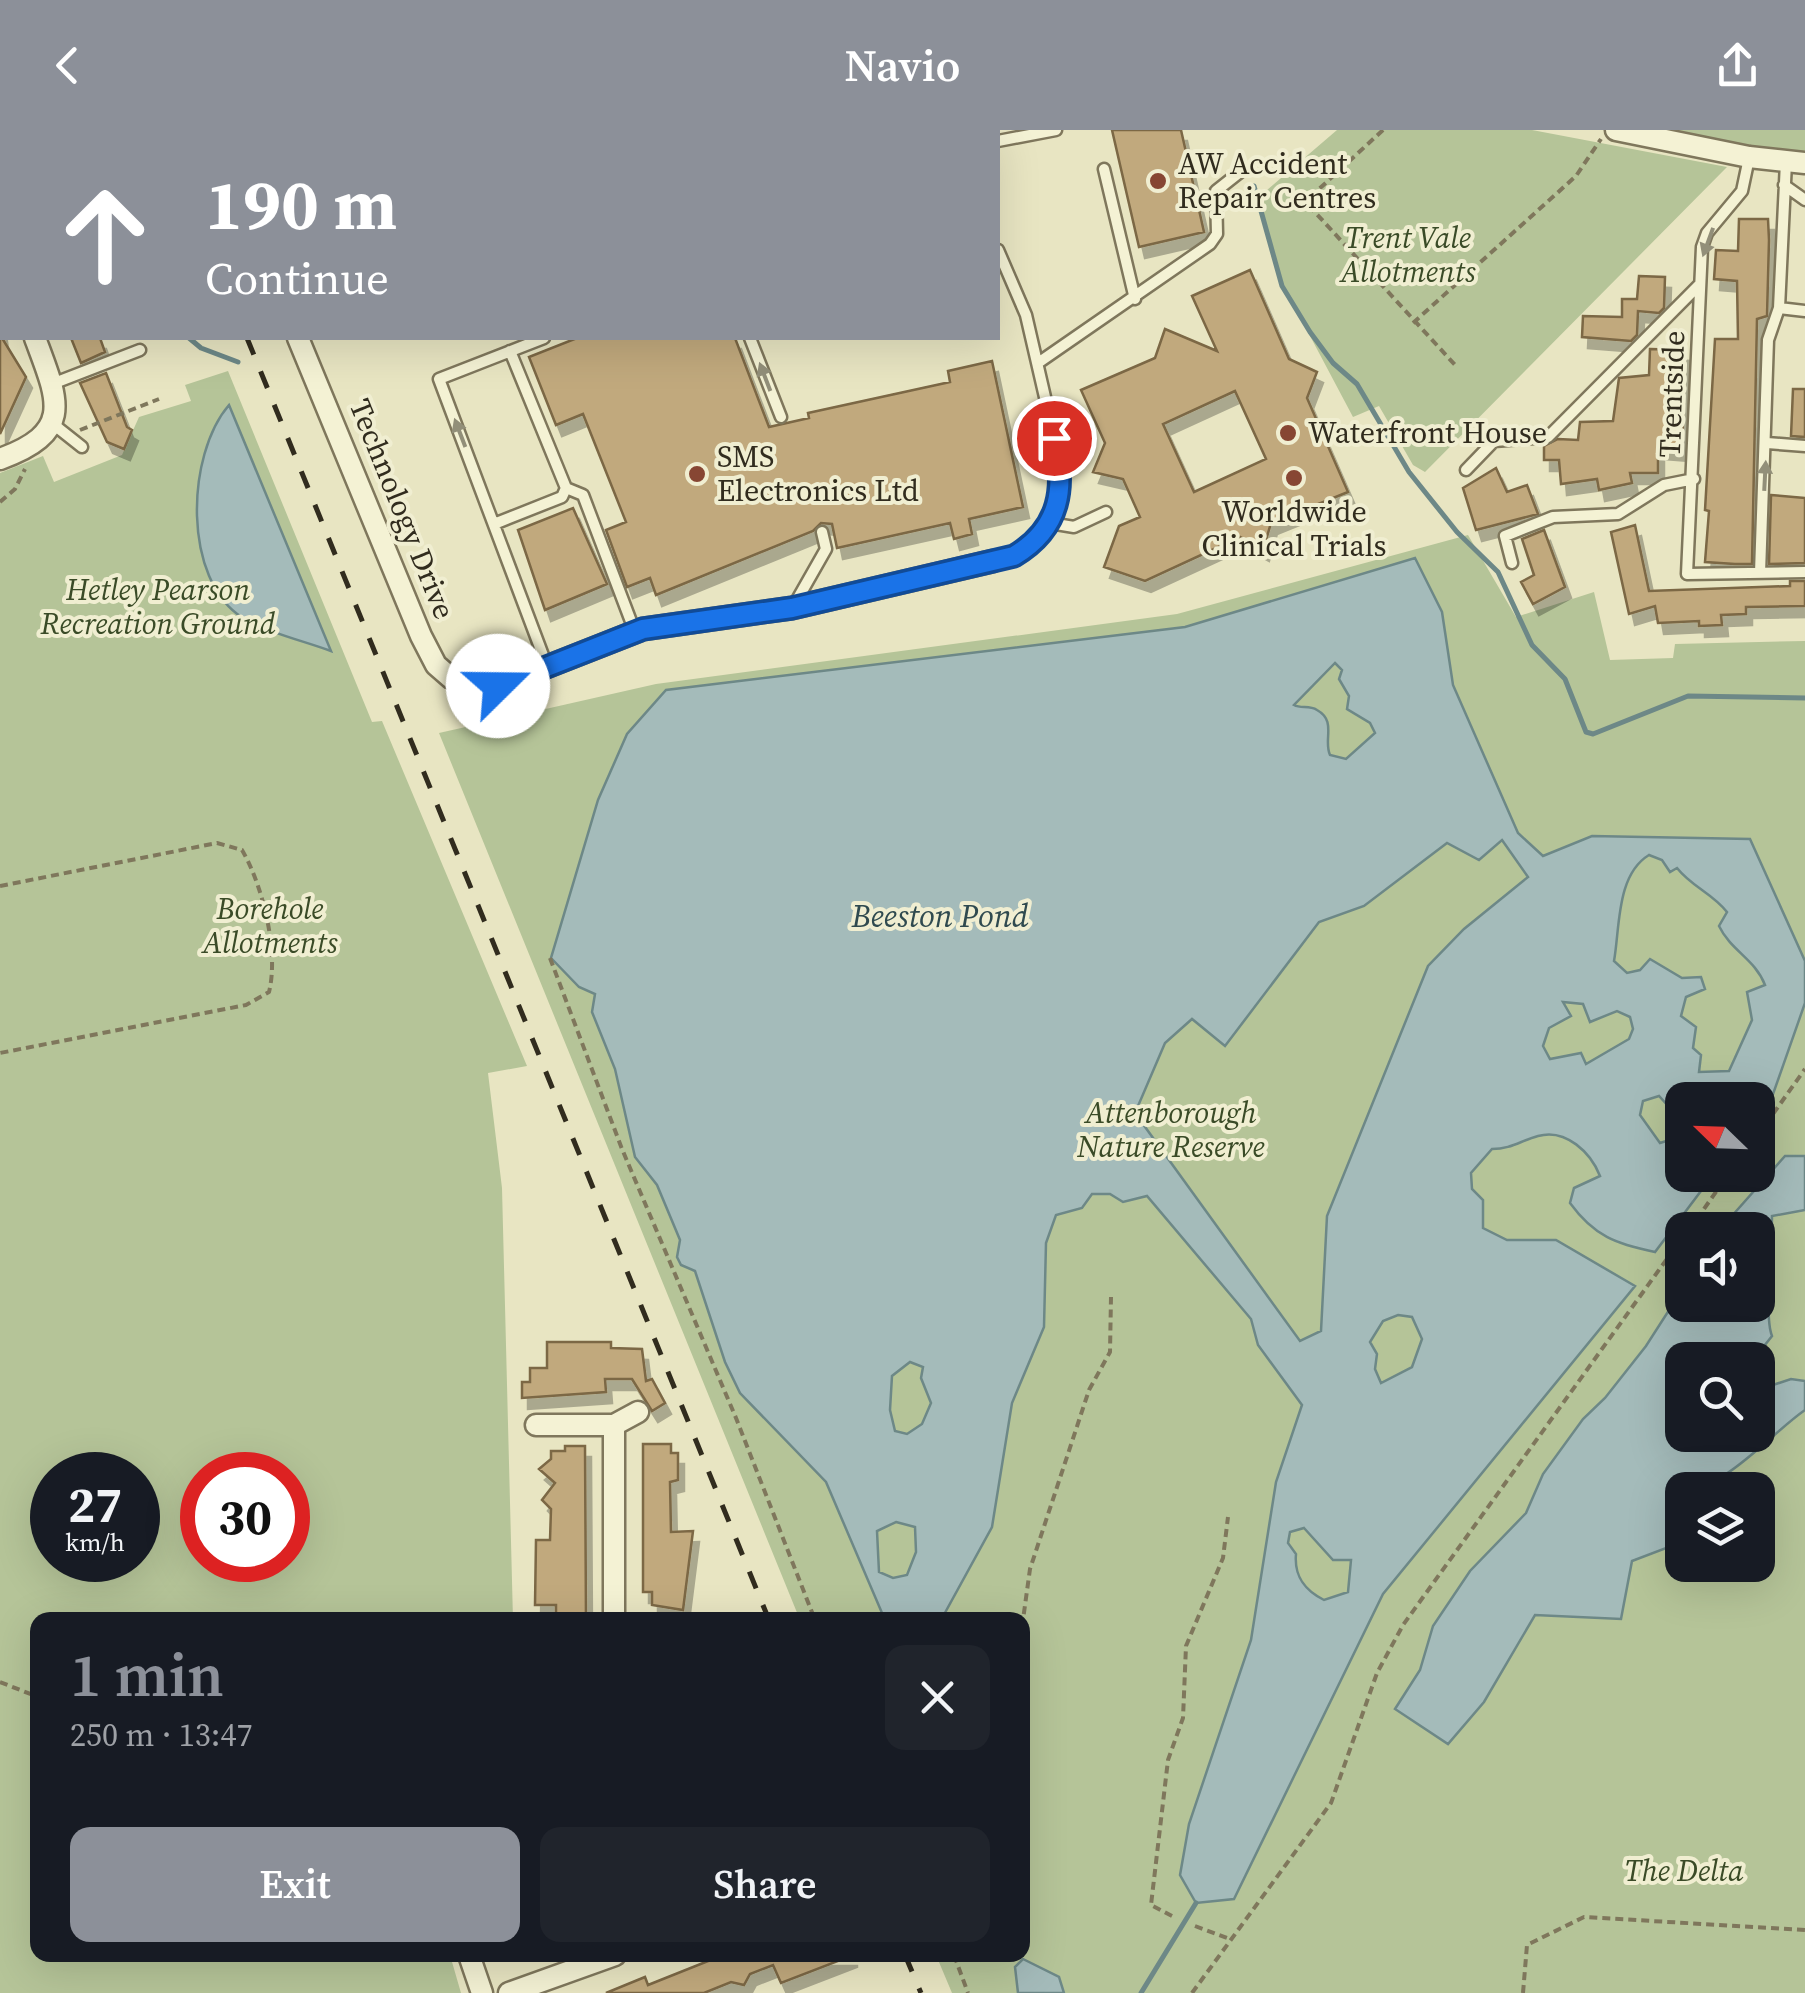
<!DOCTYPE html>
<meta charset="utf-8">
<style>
body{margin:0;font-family:"Source Serif 4",serif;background:#20242c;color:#f1f3f6;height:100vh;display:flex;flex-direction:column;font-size:38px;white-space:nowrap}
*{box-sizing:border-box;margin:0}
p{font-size:32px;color:#9ea1a6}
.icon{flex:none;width:55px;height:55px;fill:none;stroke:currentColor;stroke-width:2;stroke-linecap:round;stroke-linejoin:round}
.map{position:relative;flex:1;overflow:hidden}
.sheet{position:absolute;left:30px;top:1482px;width:1000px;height:350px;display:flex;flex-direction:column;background:#171b24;border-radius:20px;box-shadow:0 10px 40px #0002}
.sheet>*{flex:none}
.banner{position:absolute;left:0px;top:0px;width:1000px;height:210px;box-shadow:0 10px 40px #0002;background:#8c9099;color:#fff;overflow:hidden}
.needle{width:65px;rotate:293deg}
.controls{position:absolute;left:1665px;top:952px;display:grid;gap:20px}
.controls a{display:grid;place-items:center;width:110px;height:110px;border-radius:20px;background:#171b24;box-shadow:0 10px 40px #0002;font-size:50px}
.speed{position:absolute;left:30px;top:1322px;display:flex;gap:20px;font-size:50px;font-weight:700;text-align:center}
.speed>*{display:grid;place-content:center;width:130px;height:130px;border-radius:50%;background:#171b24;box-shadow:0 10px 40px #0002;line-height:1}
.speed small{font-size:25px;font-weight:400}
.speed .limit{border:15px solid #d22;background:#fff;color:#111}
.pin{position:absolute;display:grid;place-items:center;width:85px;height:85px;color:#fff;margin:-42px;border:5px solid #fff;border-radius:50%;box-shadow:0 2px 10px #0007}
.me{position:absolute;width:110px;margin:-55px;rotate:68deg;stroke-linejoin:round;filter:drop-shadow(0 0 8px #0008)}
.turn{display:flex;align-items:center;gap:35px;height:210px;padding:0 40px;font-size:45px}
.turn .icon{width:130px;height:130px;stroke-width:2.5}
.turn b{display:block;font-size:70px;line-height:85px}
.round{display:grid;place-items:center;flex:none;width:105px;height:105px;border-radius:20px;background:#20242c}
.summary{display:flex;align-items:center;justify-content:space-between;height:170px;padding:0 40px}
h1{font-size:60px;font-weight:600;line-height:75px;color:#8c9099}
.primary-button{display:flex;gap:20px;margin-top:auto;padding:20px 40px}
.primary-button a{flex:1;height:115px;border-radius:20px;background:#8c9099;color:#fff;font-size:40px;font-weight:600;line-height:115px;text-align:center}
.primary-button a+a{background:#20242c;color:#f1f3f6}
header{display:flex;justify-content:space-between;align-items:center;height:130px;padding:0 40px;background:#8c9099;color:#fff;font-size:45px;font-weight:600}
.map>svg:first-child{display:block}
.green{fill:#b5c498;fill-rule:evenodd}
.water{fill:#a4bbba;stroke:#6d8887;stroke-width:2.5;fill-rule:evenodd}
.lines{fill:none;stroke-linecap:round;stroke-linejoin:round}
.stream{stroke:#6d8887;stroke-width:5}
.building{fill:#c1a97d;stroke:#7b6745;stroke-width:2.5;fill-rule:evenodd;filter:url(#shadow)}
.service-casing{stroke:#7f775c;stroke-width:15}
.minor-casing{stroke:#7f775c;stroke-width:25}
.path{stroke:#7f775c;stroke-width:4;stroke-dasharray:8 5;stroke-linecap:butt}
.service{stroke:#f4f2d4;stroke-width:10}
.minor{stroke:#f4f2d4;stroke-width:20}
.rail{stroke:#312c1e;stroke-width:5;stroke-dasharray:18 18;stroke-linecap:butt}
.oneway{fill:#928f79}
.route-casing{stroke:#114b97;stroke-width:25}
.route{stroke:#1a73e8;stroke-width:18}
.poi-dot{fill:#874633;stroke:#f0eed1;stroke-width:4}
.labels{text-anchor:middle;stroke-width:8;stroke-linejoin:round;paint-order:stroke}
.poi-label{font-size:30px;fill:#312c1e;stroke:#f0eed1;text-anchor:start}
.park-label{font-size:30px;font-style:italic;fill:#3a4b27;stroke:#f0eed1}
.street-label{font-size:30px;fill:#312c1e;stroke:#f0eed1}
.water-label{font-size:32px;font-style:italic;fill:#2f4a4f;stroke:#f0eed1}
</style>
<header><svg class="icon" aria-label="back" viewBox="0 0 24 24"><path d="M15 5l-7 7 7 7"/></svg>Navio<svg class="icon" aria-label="share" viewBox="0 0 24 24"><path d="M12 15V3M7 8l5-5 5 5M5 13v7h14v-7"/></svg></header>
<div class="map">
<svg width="1805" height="1863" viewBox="0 0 1805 1863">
<defs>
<filter id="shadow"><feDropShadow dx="6" dy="11" stdDeviation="0" flood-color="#0004"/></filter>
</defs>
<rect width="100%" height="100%" fill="#e8e5c2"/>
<path class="green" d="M 1337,0 L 1532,0 L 1727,37 L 1425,342 L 1413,335 L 1379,276 L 1353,287 L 1283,155 L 1259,67 Z
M 1673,0 L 1805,0 L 1805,26 L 1799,25 Z
M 228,241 L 372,592 L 382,591 L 527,936 L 488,943 L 502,1058 L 513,1490 L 38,1490 L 38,1825 L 450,1825 L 461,1863 L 0,1863 L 0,343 L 43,326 L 54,352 L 122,325 L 139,287 L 191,271 L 185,255 ZM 52,1345 L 138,1345 L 138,1430 L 52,1430 ZM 202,1345 L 288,1345 L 288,1430 L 202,1430 Z
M 1468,405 L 1516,487 L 1594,462 L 1610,530 L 1673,528 L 1675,514 L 1805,511 L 1805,1863 L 952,1863 L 936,1825 L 1022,1825 L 1022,1490 L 800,1490 L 439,603 L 656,554 L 1177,484 ZM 1682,970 L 1758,970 L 1758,1045 L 1682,1045 ZM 1682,1100 L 1758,1100 L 1758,1175 L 1682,1175 ZM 1682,1230 L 1758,1230 L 1758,1305 L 1682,1305 ZM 1682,1360 L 1758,1360 L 1758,1435 L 1682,1435 Z"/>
<path class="water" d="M 229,275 L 331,521 C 304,511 269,503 243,488 C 182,450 186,325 229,275 Z
M 1415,428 L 1442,482 L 1453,555 L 1518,703 L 1543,726 L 1592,706 L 1750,709 L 1805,831 L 1805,873 L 1772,967 L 1758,987 L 1758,970 L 1682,970 L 1682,991 L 1659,966 L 1643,971 L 1640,985 L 1660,1013 L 1679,1007 L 1682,1000 L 1682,1045 L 1713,1045 L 1655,1122 C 1616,1114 1594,1106 1570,1073 L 1574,1058 L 1600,1046 C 1591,1023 1566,998 1538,1006 C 1520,1011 1511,1019 1492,1019 L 1471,1043 L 1472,1059 L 1483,1070 L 1483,1098 L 1507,1110 L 1556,1110 L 1635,1156 L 1383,1464 L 1234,1769 L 1196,1773 L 1180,1745 L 1189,1694 L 1251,1510 L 1276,1352 L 1302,1275 L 1258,1215 L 1251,1189 L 1147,1066 L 1123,1072 L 1110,1064 L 1092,1064 L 1082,1078 L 1056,1085 L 1046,1113 L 1044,1197 L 1012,1273 L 992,1397 L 941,1490 L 885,1490 L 826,1352 L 740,1263 L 725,1232 L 695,1141 L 681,1135 L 677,1127 L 680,1110 L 657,1055 L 635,1027 L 615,939 L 592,882 L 595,864 L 579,857 L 551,828 L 598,670 L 627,604 L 666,560 L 1185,497 ZM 1335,533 L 1342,540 L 1339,549 L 1349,566 L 1347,579 L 1370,593 L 1375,603 L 1346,629 L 1330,625 C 1323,610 1337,591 1317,580 C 1309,575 1301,579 1294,575 ZM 1502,710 L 1528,747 L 1464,799 L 1428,836 L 1327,1086 L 1321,1201 L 1300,1211 L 1135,983 L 1165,913 L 1192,889 L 1225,916 L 1319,792 L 1364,776 L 1447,713 L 1479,730 ZM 1649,725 L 1662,730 L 1670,742 L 1677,738 C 1692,757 1712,763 1727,782 L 1719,796 C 1731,821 1755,829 1765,855 L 1747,862 L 1752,890 L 1729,941 L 1699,942 L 1701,925 L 1693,918 L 1696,897 L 1681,886 L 1686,867 L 1705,859 L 1701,847 L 1682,848 L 1650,829 L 1640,840 L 1627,843 L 1614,831 C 1620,798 1616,745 1649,725 ZM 1563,872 L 1583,874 L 1590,892 L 1617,881 L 1630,887 L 1633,899 L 1629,909 L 1586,934 L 1581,923 L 1550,929 L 1543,916 L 1549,898 L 1571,886 ZM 1398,1185 L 1412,1187 L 1422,1209 L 1412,1237 L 1381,1253 L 1375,1239 L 1377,1224 L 1370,1212 L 1383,1191 ZM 910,1232 L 923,1237 L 921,1248 L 931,1273 L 922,1294 L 907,1304 L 895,1301 L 890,1280 L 892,1246 ZM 896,1392 L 915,1397 L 916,1422 L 907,1445 L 893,1448 L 879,1442 L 877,1401 ZM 1304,1398 L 1333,1430 L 1351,1430 L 1348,1462 L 1324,1470 C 1304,1460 1294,1446 1296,1424 L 1288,1413 L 1290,1402 Z
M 1785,1026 L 1805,1026 L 1805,1080 L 1772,1086 C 1772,1114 1764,1187 1772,1206 L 1753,1230 L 1682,1230 L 1682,1305 L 1758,1305 L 1758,1260 L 1791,1249 L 1805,1251 L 1805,1280 C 1770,1304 1725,1360 1682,1360 L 1682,1405 L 1669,1417 L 1632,1431 L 1621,1489 L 1535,1485 L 1484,1572 L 1448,1614 L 1395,1579 L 1420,1540 L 1433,1496 L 1470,1441 L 1526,1383 L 1543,1344 L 1583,1289 L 1605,1268 L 1646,1216 L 1680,1163 L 1682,1161 L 1682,1175 L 1758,1175 L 1758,1100 L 1729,1100 L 1731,1087 Z
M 1023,1829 L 1059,1847 L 1064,1863 L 1018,1863 L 1015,1837 Z"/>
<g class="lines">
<path class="stream" d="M 1254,56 L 1282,156 L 1310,202 L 1333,233 L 1357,254 L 1409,342 L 1457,402 L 1498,442 L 1532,515 L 1565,549 L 1586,602 L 1593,604 L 1688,566 L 1805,568
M 189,208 L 201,218 L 238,232
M 1141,1863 L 1196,1773"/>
</g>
<path class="building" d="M 1112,0 L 1181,0 L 1204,102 L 1139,117 Z
M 1739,89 L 1768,89 L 1769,110 L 1767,186 L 1757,189 L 1752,434 L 1735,434 L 1705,432 L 1709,381 L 1705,380 L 1715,209 L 1738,209 L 1737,151 L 1714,149 L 1716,120 L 1738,121 Z
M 1250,140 L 1289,229 L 1317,242 L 1307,268 L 1348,362 L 1271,393 L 1263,420 L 1240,407 L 1145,451 L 1104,437 L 1119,396 L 1140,387 L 1123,349 L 1093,342 L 1105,313 L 1081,260 L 1155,228 L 1165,199 L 1217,221 L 1192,166 ZM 1235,261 L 1266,329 L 1194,362 L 1163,294 Z
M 1639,146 L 1665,147 L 1664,178 L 1659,183 L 1638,181 L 1637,205 L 1631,211 L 1582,207 L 1583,186 L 1622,187 L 1622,169 L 1637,169 Z
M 0,194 L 2,208 L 26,247 L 0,304 Z
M 71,208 L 100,208 L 105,222 L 81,233 Z
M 577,208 L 735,208 L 769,297 L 809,288 L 808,283 L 950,252 L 948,241 L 992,231 L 1023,377 L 969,389 L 972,404 L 954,409 L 950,393 L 837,418 L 832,394 L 821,393 L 813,401 L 656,465 L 650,448 L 627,457 L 606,400 L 626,392 L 583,284 L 556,295 L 529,227 Z
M 1650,219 L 1685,220 L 1682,320 L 1658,318 L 1658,343 L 1630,343 L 1632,353 L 1599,360 L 1597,349 L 1561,354 L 1559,330 L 1544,330 L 1544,316 L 1558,309 L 1578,310 L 1580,292 L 1613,291 L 1619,248 L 1649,245 Z
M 106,243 L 127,297 L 132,300 L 124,319 L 107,312 L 80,253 Z
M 1793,259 L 1805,259 L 1805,307 L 1791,306 Z
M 1496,338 L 1507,362 L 1527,355 L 1538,384 L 1476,400 L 1463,358 Z
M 1771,365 L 1805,368 L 1805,433 L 1769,434 Z
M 573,378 L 607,454 L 545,480 L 518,400 Z
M 1635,395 L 1649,461 L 1790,456 L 1790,451 L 1805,451 L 1805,476 L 1746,477 L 1746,484 L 1721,485 L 1722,495 L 1699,496 L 1699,491 L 1658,493 L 1655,476 L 1629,484 L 1611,402 Z
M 1544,400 L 1565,457 L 1533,474 L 1521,452 L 1534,445 L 1522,409 Z
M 547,1212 L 611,1212 L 611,1218 L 642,1219 L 646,1251 L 652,1249 L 665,1273 L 652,1281 L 632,1249 L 605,1249 L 606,1262 L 522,1268 L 522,1252 L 530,1252 L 530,1238 L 547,1238 Z
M 643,1314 L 671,1314 L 671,1323 L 678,1323 L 678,1350 L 670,1352 L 671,1402 L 693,1401 L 683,1480 L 652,1475 L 652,1462 L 643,1462 Z
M 565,1316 L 585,1316 L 586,1490 L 556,1490 L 556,1475 L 535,1475 L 536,1410 L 550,1410 L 551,1379 L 542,1370 L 555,1353 L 539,1339 L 551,1329 L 551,1321 L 565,1321 Z
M 723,1825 L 851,1825 L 851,1826 L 781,1853 L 773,1835 L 750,1844 L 744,1855 L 731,1852 L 704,1863 L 606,1863 L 645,1847 L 648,1855 Z"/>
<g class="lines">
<g class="service-casing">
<path id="service" d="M 998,11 L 1056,0
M 1749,28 L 1742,61 L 1707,103 L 1702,117 L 1687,444 L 1805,442
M 1104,39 L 1135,169
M 1784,55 L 1805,70
M 1779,178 L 1805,181
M 544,208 L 439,249 L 547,536
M 750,208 L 781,287
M 1038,233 L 1210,114 L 1217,104 L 1216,61 L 1240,42
M 52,254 L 140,220
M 53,294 L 82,317
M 1767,313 L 1805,316
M 1466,340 L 1494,311 L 1548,307 L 1700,154
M 566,358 L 583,365 L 635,502
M 1050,393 L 1074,397 L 1106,382
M 494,394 L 562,367 L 566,358 L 510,221
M 993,431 C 1041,420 1056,391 1063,345 L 1026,185 L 998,120
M 1512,433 L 1505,406 L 1553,387 L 1618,384 L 1664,355 L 1694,349
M 1760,443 L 1768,210 L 1779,178 L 1786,32
M 793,477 L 826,419 L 822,402"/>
</g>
<g class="minor-casing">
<path id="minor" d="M 129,0 L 130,2
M 214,0 L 215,2
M 678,0 L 678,2
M 1616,0 L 1749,27 L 1805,33
M 536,2 L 544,0
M 720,2 L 731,0
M 0,18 L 2,17
M 0,120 L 2,126
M 298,208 L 421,506 L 436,535 L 451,548 L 468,555 L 498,556 L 643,499 L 792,478 L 993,431
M 0,329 C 75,302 58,270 35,208
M 536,1295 L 614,1295 L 638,1282
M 614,1295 L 614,1490
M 469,1825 L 482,1863
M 509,1863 L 615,1825"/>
</g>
<path class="path" d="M 1383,0 L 1318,60 L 1312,68 L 1313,80 L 1456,236
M 1413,193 L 1576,46 L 1601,9
M 80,300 L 159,269
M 0,372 L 15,359 L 25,339
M 0,756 L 217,713 L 242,720 C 263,756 279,822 269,862 L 246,875 L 0,923
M 550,828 L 622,1019 L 736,1288 L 815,1490
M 1758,1005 L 1805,939
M 1689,1100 L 1728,1045
M 1022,1497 L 1030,1439 L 1089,1260 L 1110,1222 L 1111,1167
M 0,1552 L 38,1567
M 1172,1786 L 1151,1775 L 1168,1630 L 1183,1588 L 1186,1516 L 1223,1428 L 1228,1387
M 1195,1796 L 1230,1809
M 954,1825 L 968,1863
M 1192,1863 L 1331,1673 L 1377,1543 L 1403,1495 L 1682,1108
M 1523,1863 L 1527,1815 L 1584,1787 L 1805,1800"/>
<use href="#service" class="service"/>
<use href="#minor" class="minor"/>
<path class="rail" d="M 173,0 L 174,2
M 247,208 L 769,1490
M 905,1825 L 921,1863"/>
</g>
<defs><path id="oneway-solid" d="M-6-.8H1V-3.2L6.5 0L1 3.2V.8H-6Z" transform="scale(2.5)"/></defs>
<g class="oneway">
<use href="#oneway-solid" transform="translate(1708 112) rotate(110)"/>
<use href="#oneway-solid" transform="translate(765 247) rotate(-111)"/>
<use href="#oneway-solid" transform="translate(460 303) rotate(-111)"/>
<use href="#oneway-solid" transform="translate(1765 346) rotate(-87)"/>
</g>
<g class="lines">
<g class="route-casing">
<path id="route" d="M 498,556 L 643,499 L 792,478 L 1014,426 C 1061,398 1066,357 1054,308"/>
</g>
<use href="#route" class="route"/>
</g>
<g class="poi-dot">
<circle cx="1158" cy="51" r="10"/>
<circle cx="1288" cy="303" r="10"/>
<circle cx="697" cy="344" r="10"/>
<circle cx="1294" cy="348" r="10"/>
</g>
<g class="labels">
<g class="poi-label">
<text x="1178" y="44">AW Accident<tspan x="1178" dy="34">Repair Centres</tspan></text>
<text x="1308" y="313">Waterfront House</text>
<text x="717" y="337">SMS<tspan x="717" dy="34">Electronics Ltd</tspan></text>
<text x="1294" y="392" text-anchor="middle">Worldwide<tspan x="1294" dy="34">Clinical Trials</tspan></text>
</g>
<g class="park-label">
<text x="1408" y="118">Trent Vale<tspan x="1408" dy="34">Allotments</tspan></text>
<text x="158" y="470">Hetley Pearson<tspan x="158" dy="34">Recreation Ground</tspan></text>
<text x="270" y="789">Borehole<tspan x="270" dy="34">Allotments</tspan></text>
<text x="1171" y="993">Attenborough<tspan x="1171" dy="34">Nature Reserve</tspan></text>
<text x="1684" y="1751">The Delta</text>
</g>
<g class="street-label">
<text transform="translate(1672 264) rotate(-88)" y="10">Trentside</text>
<text transform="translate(402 379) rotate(68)" y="10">Technology Drive</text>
</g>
<g class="water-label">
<text x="940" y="797">Beeston Pond</text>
</g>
</g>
</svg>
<div class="controls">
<a><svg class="needle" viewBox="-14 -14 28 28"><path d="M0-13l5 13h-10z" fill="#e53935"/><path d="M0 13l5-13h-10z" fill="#9ea1a6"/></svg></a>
<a><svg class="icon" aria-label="sound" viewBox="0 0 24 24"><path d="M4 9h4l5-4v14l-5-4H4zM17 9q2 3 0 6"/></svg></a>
<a><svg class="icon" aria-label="search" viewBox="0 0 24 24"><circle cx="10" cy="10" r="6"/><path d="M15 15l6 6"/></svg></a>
<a><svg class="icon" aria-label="layers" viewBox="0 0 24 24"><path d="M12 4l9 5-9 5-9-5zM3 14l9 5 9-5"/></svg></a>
</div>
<div class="speed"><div>27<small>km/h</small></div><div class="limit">30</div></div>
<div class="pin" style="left:1054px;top:308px;background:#d93025"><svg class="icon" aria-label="arrive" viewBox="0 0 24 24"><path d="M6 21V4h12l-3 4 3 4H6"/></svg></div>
<svg class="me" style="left:498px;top:556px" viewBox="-20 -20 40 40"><circle r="19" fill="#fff"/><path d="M0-13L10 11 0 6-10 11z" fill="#1a73e8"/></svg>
<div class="banner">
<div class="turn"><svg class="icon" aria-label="ahead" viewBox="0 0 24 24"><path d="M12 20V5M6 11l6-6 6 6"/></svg><div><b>190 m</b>Continue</div></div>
</div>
<section class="sheet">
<div class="summary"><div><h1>1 min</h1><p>250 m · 13:47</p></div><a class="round"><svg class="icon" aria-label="close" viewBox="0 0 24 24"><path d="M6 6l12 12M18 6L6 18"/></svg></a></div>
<div class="primary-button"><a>Exit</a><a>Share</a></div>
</section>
</div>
